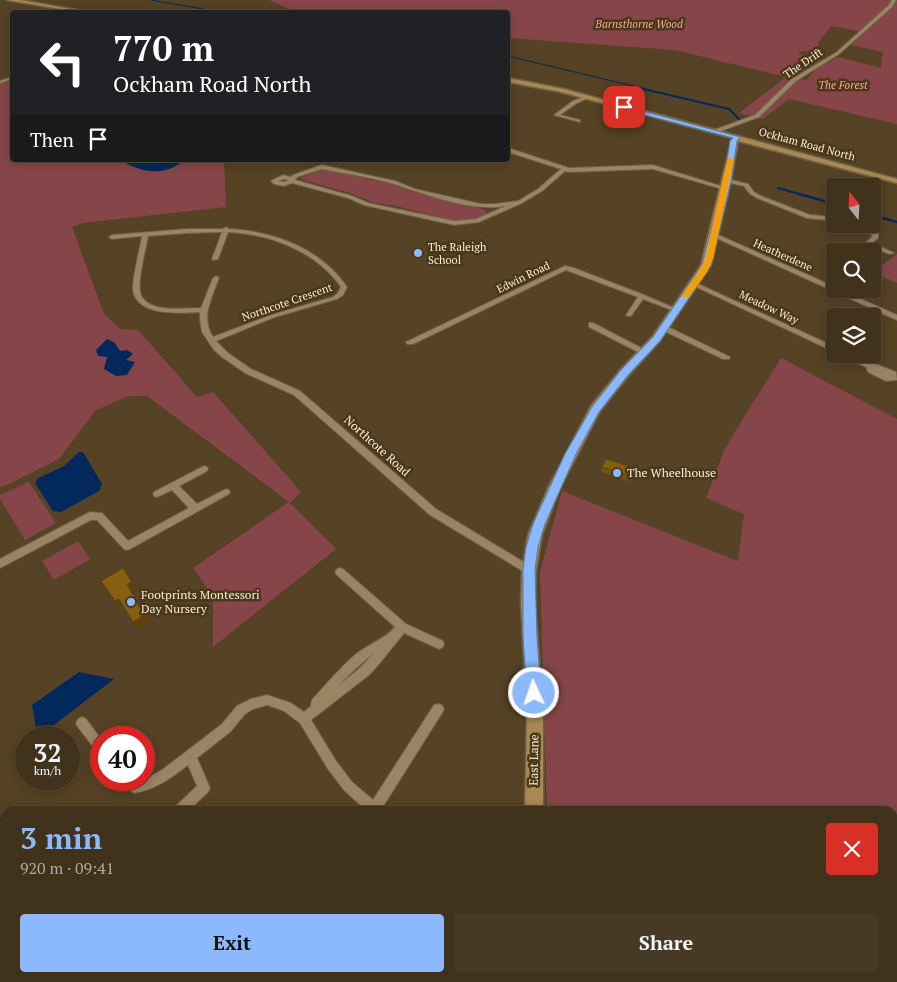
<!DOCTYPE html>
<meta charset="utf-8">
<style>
body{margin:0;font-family:"PT Serif",serif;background:#473a24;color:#f1f3f6;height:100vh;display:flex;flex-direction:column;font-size:19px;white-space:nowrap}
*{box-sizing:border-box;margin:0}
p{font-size:16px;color:#aeaaa3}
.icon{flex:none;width:28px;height:28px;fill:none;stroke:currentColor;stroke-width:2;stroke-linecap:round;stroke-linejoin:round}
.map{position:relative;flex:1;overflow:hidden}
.panel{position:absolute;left:0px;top:806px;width:898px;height:176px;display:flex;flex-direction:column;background:#40321b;border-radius:15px 15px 0 0;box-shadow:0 2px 12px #0003,0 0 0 1px #594d3a}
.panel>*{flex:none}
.hud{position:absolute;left:10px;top:10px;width:500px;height:152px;border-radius:5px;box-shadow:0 2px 12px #0003,0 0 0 1px #594d3a;background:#202124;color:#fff;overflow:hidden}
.needle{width:32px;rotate:342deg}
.buttons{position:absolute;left:826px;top:178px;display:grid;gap:10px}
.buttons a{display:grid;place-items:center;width:55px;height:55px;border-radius:5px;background:#40321b;box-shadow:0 2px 12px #0003,0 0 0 1px #594d3a;font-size:25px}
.speed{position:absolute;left:15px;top:726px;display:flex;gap:10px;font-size:25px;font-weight:700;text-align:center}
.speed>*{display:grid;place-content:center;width:65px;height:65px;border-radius:50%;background:#40321b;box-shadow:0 2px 12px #0003,0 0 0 1px #594d3a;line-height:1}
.speed small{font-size:12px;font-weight:400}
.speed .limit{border:8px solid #d22;background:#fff;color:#111}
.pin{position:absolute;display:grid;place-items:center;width:42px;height:42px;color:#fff;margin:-21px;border-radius:10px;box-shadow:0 2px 8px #0006}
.me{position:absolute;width:55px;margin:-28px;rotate:357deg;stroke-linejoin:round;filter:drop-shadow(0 0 4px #0008)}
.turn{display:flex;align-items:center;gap:18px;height:105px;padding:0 20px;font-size:22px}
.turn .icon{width:65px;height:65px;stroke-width:2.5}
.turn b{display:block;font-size:35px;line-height:42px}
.then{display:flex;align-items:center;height:48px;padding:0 20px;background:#0003;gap:10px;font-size:19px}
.round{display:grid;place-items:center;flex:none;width:52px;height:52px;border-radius:5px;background:#473a24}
.head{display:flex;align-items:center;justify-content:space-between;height:85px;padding:0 20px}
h1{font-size:30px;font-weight:800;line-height:38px;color:#8cb9fc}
.cta{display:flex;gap:10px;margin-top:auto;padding:10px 20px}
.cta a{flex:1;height:58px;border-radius:5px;background:#8cb9fc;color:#111;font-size:20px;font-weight:800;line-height:58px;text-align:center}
.cta a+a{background:#473a24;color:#f1f3f6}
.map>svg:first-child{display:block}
.green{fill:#864649;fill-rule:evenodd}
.water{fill:#03285b}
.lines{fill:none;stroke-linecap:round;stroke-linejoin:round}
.stream-far2{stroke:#03285b;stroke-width:1}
.stream-far1{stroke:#03285b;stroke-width:2}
.stream{stroke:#03285b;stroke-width:2.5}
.street-casing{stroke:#6f5f44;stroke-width:2}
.secondary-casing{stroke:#6f5f44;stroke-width:3}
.street{fill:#9a8464;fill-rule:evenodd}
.secondary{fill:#a98852;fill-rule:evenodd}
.wall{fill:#74520f}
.shaded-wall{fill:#5e420c}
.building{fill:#875f11;stroke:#5e420c}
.route{fill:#8cb9fc;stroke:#5b78a4}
.slow{fill:#f59e0b}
.poi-dot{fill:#8cb9fc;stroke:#4b3819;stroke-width:2}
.labels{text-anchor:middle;stroke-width:5;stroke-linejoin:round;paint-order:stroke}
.far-park-label{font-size:11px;font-style:italic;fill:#faa2a4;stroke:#4b3819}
.far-street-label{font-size:11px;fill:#f7ebda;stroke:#4b3819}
.far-poi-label{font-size:11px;fill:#f7ebda;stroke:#4b3819;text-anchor:start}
.street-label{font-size:12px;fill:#f7ebda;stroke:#4b3819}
.poi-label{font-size:12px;fill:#f7ebda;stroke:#4b3819;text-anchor:start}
</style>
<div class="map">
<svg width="897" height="982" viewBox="0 0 897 982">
<rect width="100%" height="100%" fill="#564224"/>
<path class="green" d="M 269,0 L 897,0 L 897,124 L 789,99 L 763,119 L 739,113 L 786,77 L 675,50 L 508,38 L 508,12 L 296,12 ZM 831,26 L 864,32 L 851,45 L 883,52 L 881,68 L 838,57 L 818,67 L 806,80 L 792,78 L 822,59 L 798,54 L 801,51 L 819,52 L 818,43 Z
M 12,80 L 12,160 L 224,160 L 226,207 L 82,223 L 72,227 L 104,314 L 120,329 L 138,330 L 197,397 L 213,392 L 301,492 L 290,503 L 336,549 L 213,647 L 213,597 L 193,568 L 289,502 L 147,396 L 129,396 L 96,410 L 59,459 L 7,485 L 0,487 L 0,83 Z
M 330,169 L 371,180 L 394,183 L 409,190 L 478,207 L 486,211 L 487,215 L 475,220 L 462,222 L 447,220 L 397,206 L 375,203 L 350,193 L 303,180 L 300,178 L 319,171 Z
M 897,254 L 897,283 L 873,273 L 873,272 Z
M 781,358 L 897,419 L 897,982 L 687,982 L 688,978 L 892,978 L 892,811 L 547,811 L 540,572 L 562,491 L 738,561 L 744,514 L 706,498 L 725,448 Z
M 29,482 L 56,523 L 25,540 L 0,499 L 0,495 Z
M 78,541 L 90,559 L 54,580 L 42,561 Z
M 537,978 L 635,978 L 642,982 L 536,982 Z"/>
<path class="water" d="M 121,160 L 184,160 C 166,177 140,173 121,160 Z
M 107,339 L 115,343 L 120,351 L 127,350 L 133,354 L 126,360 L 135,362 L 127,375 L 116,376 L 104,369 L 107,357 L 98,356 L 96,350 Z
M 79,452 L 83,452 L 102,484 L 99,491 L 61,512 L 53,511 L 35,483 L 38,478 L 64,466 Z
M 79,672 L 114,679 L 46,731 L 36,728 L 32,705 Z"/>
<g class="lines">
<path class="stream-far2" d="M 151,0 L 203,9
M 206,12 L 210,12
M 508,56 L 637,87"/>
<path class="stream-far1" d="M 631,86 L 729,109 L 740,120
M 778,188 L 803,195"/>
<path class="stream" d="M 799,194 L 835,204
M 872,215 L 897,222"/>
<g class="street-casing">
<path id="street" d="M 892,0 L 896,0 L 892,7 L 839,54 L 796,81 L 759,117 L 718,132 L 714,132 L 714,130 L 755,115 L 792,79 L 837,52 L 889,5 Z
M 12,77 L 12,79 L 0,83 L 0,81 Z
M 586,96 L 590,97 L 577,103 L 560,115 L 580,120 L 580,122 L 554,115 L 573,101 Z
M 508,148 L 569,168 L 653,165 L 727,188 L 722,189 L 653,169 L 569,172 L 565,171 L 542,191 L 522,203 L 479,222 L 454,225 L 364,205 L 348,198 L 292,183 L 284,186 L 274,184 L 271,181 L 283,175 L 291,177 L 293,175 L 322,165 L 395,181 L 415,189 L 481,204 L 495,204 L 518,201 L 538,189 L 561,169 L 508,152 ZM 322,169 C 346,174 371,177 394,184 C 428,195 471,212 506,206 L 476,219 L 454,221 L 368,203 L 352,196 L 295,180 L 297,177 ZM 284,179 L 289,180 L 284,182 L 278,181 Z
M 727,179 L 748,184 L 754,192 L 761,196 L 810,215 L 835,217 L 835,221 L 807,218 L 757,198 L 750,194 L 744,186 L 725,182 L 724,181 Z
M 850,224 L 857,224 L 878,233 L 878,238 L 872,243 L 894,253 L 889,254 L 869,246 L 865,248 L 852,250 L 852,248 C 860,246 869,242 873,235 Z
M 226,227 L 229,229 C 274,231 321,249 347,287 L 343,295 L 337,299 L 275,317 L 216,341 L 228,353 L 251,369 L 300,391 L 436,509 L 532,567 L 534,570 L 532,573 L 529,574 L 526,573 L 430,515 L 294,395 L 245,373 L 222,357 L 214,350 L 202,332 L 200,319 L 200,312 C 180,313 137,317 133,290 C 132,279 140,249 142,236 L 112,239 L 109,237 L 112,235 L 187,229 L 223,229 ZM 222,232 L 212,259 L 213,260 L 218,259 L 228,232 C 270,234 316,251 341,287 L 338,293 L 333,297 L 271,315 L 213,337 C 200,318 212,297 219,278 L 218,277 L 216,276 L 213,278 L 201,308 C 186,308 151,313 142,297 C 135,287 146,249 148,236 L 187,233 Z
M 714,233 L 835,287 L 835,289 L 838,289 L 897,315 L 897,320 L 712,236 L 711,235 Z
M 565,266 L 574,268 L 644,295 L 679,310 L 676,312 L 674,311 L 643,299 L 631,316 L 627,316 L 626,315 L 638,297 L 566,270 L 413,344 L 407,344 L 406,342 Z
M 694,282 L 835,347 L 835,352 L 692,285 L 691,284 Z
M 589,323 L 593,323 L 649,352 L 648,354 L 642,354 L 589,327 Z
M 662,326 L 666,326 L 730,357 L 729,359 L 723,359 L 662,330 Z
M 839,354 L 849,354 L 896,372 L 897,380 L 886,381 L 868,372 L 866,367 Z
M 204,466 L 207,467 L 208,469 L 207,471 L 179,486 L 197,504 L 226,489 L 229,490 L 230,492 L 229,494 L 130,549 L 127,550 L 124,549 L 97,520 L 91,520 L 0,568 L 0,559 L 90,512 L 102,513 L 128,541 L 189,508 L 172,490 L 157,497 L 154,496 L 153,494 L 154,492 Z
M 340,568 L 343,569 L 406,624 L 443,641 L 444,644 L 443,647 L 439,649 L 404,633 L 379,664 L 369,675 L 311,720 L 336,761 L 352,782 L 373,800 L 434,705 L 438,704 L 442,705 L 444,709 L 442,713 L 382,808 L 383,811 L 367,811 L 344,790 L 328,769 L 300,723 L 284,711 L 267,705 L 253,709 L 245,714 L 230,732 L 197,758 L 210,788 L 208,792 L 188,811 L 173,811 L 175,807 L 197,786 L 188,765 C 171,778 155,790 134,793 L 122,784 L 120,780 L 144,780 L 162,770 L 222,724 L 237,706 L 251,699 L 267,695 L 291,703 L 304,712 L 311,706 L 311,704 L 312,700 C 326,684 340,668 356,654 C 369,644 385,639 395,627 L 337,575 L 335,572 L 337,569 ZM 375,652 L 361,667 L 337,687 L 354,670 Z
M 82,717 L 86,719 L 101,739 L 101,754 L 97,752 L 78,727 L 76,723 L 78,719 Z
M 267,978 L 281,978 L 281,982 L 267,982 Z"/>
</g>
<g class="secondary-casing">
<path id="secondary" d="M 7,0 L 20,0 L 88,12 L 78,12 Z
M 508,78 L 564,89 L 897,179 L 897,183 L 738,141 L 731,181 L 711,265 L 660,341 L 629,375 L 600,411 L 560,488 L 542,535 L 536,570 L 535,603 L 543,713 L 543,811 L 525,811 L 527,713 L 521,603 L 522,570 L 528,535 L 548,488 L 591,406 L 621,369 L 652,337 L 701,265 L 732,138 L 561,92 L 508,82 Z
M 508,978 L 528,978 L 527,982 L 507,982 Z"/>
</g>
<use href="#street" class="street"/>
<use href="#secondary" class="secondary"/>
</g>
<path class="wall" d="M 602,467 L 634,468 L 632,474 L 628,481 L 601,472 Z"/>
<path class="shaded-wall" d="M 123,568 L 137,589 L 132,592 L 150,622 L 138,629 L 133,622 Z
M 119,599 L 125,606 L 121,608 L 115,601 Z"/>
<path class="building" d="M 606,459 L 634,468 L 630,476 L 602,467 Z
M 123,568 L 132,582 L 127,584 L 144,615 L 133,622 L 119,599 L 115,601 L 101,581 Z"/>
<path class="route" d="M 624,106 L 740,137 L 737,141 L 731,181 L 711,265 L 660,341 L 628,375 L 599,412 L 576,454 L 545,524 L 538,547 L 535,570 L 537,637 L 541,693 L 539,698 L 534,700 L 529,698 L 527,693 L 523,637 L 523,570 L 526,547 L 533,524 L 565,454 L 592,407 L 621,370 L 653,337 L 702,265 L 724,181 L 730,141 L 733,138 L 622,109 Z"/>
<path class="slow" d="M 728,157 L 734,159 L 713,259 L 707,272 L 689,297 L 683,297 L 682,295 L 699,271 L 705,259 Z"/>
<g class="poi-dot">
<circle cx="418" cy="253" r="5"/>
<circle cx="617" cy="473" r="5"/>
<circle cx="131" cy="602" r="5"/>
</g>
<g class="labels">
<g class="far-park-label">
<text x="639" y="28">Barnsthorne Wood</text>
<text x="843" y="89">The Forest</text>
</g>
<g class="far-street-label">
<text transform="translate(803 63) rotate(-34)" y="4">The Drift</text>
<text transform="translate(807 144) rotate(15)" y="4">Ockham Road North</text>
<text transform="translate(783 255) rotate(24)" y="4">Heatherdene</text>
<text transform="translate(523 277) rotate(-26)" y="4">Edwin Road</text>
<text transform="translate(287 302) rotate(-19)" y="4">Northcote Crescent</text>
<text transform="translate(769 307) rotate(25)" y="4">Meadow Way</text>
</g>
<g class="far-poi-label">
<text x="428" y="251">The Raleigh<tspan x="428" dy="13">School</tspan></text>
</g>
<g class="street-label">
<text transform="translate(377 446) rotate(42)" y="4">Northcote Road</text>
<text transform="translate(534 760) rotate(-89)" y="4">East Lane</text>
</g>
<g class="poi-label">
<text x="627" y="477">The Wheelhouse</text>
<text x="141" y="599">Footprints Montessori<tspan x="141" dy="14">Day Nursery</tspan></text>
</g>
</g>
</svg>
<div class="buttons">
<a><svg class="needle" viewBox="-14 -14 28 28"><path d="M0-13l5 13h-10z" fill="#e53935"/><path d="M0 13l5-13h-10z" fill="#aeaaa3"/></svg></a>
<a><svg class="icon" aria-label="search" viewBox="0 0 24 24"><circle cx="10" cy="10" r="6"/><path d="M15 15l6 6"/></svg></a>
<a><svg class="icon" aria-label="layers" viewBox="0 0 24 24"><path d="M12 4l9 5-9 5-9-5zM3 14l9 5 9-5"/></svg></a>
</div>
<div class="speed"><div>32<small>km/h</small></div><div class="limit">40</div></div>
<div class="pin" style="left:624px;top:107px;background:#d93025"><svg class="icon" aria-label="arrive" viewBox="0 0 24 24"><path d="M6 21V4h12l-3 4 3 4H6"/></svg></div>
<svg class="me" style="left:534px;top:693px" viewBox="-20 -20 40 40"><circle r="17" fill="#8cb9fc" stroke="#fff" stroke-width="3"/><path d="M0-11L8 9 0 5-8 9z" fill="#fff"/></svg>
<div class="hud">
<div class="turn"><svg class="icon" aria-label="left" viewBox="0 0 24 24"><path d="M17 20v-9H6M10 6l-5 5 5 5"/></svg><div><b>770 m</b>Ockham Road North</div></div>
<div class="then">Then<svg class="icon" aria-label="arrive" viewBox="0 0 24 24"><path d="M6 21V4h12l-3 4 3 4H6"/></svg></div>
</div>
<section class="panel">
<div class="head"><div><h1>3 min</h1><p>920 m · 09:41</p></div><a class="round" style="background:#d93025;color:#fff"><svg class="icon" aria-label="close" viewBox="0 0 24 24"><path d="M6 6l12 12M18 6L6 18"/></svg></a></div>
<div class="cta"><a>Exit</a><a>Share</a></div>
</section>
</div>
